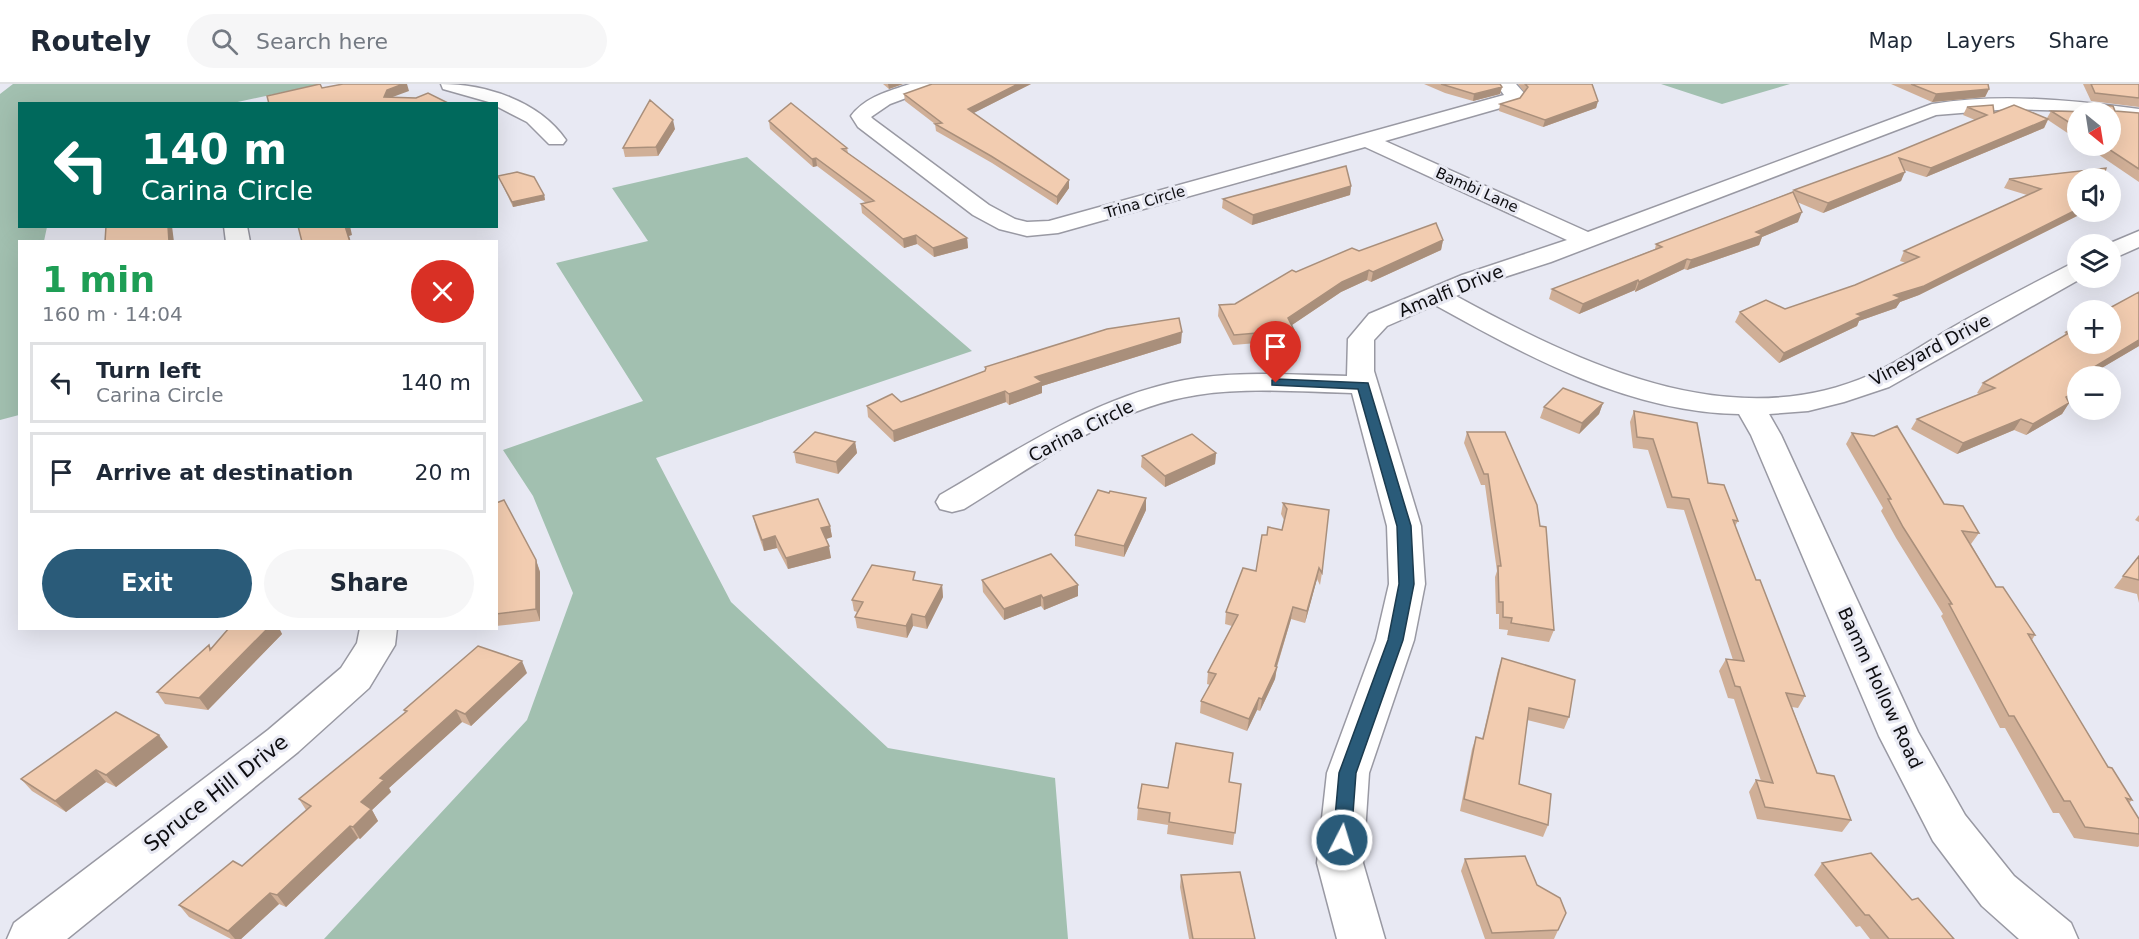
<!DOCTYPE html>
<meta charset="utf-8">
<style>
body{margin:0;font-family:"DejaVu Sans",sans-serif;background:#f6f6f7;color:#1f2937;height:100vh;display:flex;flex-direction:column;font-size:22px;white-space:nowrap}
*{box-sizing:border-box;margin:0}
p{font-size:20px;color:#747a83}
.icon{flex:none;width:33px;height:33px;fill:none;stroke:currentColor;stroke-width:2;stroke-linecap:round;stroke-linejoin:round}
.map{position:relative;flex:1;overflow:hidden}
.drawer{position:absolute;left:18px;top:156px;width:480px;height:390px;display:flex;flex-direction:column;background:#fff;border-radius:0px;box-shadow:0 6px 24px #0002}
.drawer>*{flex:none}
.guide{position:absolute;left:18px;top:18px;width:480px;height:126px;border-radius:0px;box-shadow:0 6px 24px #0002;background:#00695c;color:#fff;overflow:hidden}
.needle{width:39px;rotate:150deg}
.fabs{position:absolute;left:2067px;top:18px;display:grid;gap:12px}
.fabs a{display:grid;place-items:center;width:54px;height:54px;border-radius:50%;background:#fff;box-shadow:0 6px 24px #0002;font-size:30px}
.pin{position:absolute;display:grid;place-items:center;width:51px;height:51px;color:#fff;margin:-62px -26px;border-radius:50% 50% 50% 0;rotate:-45deg;box-shadow:0 0 6px #0007}
.pin .icon{rotate:45deg}
.me{position:absolute;width:66px;margin:-33px;rotate:5deg;stroke-linejoin:round;filter:drop-shadow(0 0 4px #0008)}
.turn{display:flex;align-items:center;gap:21px;height:126px;padding:0 24px;font-size:27px}
.turn .icon{width:78px;height:78px;stroke-width:2.5}
.turn b{display:block;font-size:42px;line-height:51px}
.round{display:grid;place-items:center;flex:none;width:63px;height:63px;border-radius:32px;background:#f6f6f7}
.summary{display:flex;align-items:center;justify-content:space-between;height:102px;padding:0 24px}
h1{font-size:36px;font-weight:700;line-height:45px;color:#1e9e55}
.action{display:flex;gap:12px;margin-top:auto;padding:12px 24px}
.action a{flex:1;height:69px;border-radius:36px;background:#2a5b79;color:#fff;font-size:24px;font-weight:700;line-height:69px;text-align:center}
.action a+a{background:#f6f6f7;color:#1f2937}
ul{padding:0;list-style:none}
li{display:flex;align-items:center;gap:18px;height:81px;margin:0 12px 9px;padding:0 12px;border:3px solid #e0e1e3;border-radius:0px}
li div{flex:1}
li b{display:block;font-size:22px}
li em{font-style:normal}
header{display:flex;align-items:center;gap:36px;box-sizing:border-box;height:84px;padding:0 30px;background:#fff;border-bottom:2px solid #e0e1e3}
header strong{font-size:28px}
nav{display:flex;gap:33px;margin-inline-start:auto;font-size:21px}
.search{width:420px;height:54px;background:#f6f6f7;display:flex;align-items:center;gap:15px;box-sizing:border-box;padding:0 21px;border-radius:33px;color:#747a83;font-size:22px}
.map>svg:first-child{display:block}
.green{fill:#a2c0b0}
.lines{fill:none;stroke-linecap:round;stroke-linejoin:round}
.minor-casing{stroke:#9999a3;stroke-width:3}
.minor{fill:#fff;fill-rule:evenodd}
.wall{fill:#d0af97}
.shaded-wall{fill:#a98f7b}
.building{fill:#f2ccb0;stroke:#a98f7b;stroke-width:1.5}
.route{fill:#2a5b79;stroke:#1b3b4f;stroke-width:1.5}
.labels{text-anchor:middle;stroke-width:6;stroke-linejoin:round;paint-order:stroke}
.far-street-label{font-size:15px;fill:#0d0d10;stroke:#e8e9f3}
.street-label{font-size:18px;fill:#0d0d10;stroke:#e8e9f3}
.near-street-label{font-size:21px;fill:#0d0d10;stroke:#e8e9f3}
</style>
<header>
<strong>Routely</strong>
<div class="search"><svg class="icon" aria-label="search" viewBox="0 0 24 24"><circle cx="10" cy="10" r="6"/><path d="M15 15l6 6"/></svg>Search here</div>
<nav><a>Map</a><a>Layers</a><a>Share</a></nav>
</header>
<div class="map">
<svg width="2139" height="855" viewBox="0 0 2139 855">
<rect width="100%" height="100%" fill="#e8e9f3"/>
<path class="green" d="M 13,0 L 322,0 L 233,19 L 20,20 L 20,142 L 47,143 L 44,157 L 20,158 L 19,328 L 19,331 L 0,336 L 0,10 Z
M 1661,0 L 1790,0 L 1722,20 Z
M 747,73 L 972,267 L 656,374 L 731,518 L 888,664 L 1055,694 L 1068,855 L 324,855 L 527,636 L 573,509 L 533,412 L 503,366 L 643,317 L 556,179 L 648,157 L 612,104 Z"/>
<g class="lines">
<g class="minor-casing">
<path id="minor" d="M 441,0 C 486,0 539,17 566,56 L 563,60 L 549,60 L 527,38 L 496,22 L 496,20 L 443,5 Z
M 910,0 L 936,0 L 933,4 L 890,20 L 871,33 L 873,35 L 989,121 L 1015,135 L 1027,138 L 1049,137 L 1504,11 L 1496,0 L 1516,0 L 1524,9 L 1518,19 L 1385,57 L 1588,148 L 1932,20 C 2002,9 2069,16 2139,25 L 2139,37 L 2110,33 L 2110,28 L 2010,25 L 1936,31 L 1551,178 L 1480,201 L 1456,212 C 1579,279 1729,353 1870,291 C 1899,278 1925,259 1953,243 C 1991,221 2030,201 2069,181 L 2078,179 L 2078,194 L 2082,194 L 1889,303 L 1844,318 L 1808,327 L 1769,330 L 1781,351 L 1918,648 L 1965,731 L 2014,792 L 2071,839 L 2078,855 L 2019,855 L 1982,822 L 1933,757 L 1879,652 L 1751,351 L 1739,330 C 1629,328 1529,273 1435,221 L 1387,242 L 1374,256 L 1374,287 L 1421,442 L 1425,500 L 1414,556 L 1369,689 L 1363,779 L 1385,855 L 1337,855 L 1317,779 L 1327,689 L 1376,556 L 1389,500 L 1387,442 L 1352,309 C 1300,308 1248,303 1197,311 C 1112,324 1035,381 964,425 L 952,428 L 940,425 L 936,418 L 940,411 C 1021,364 1102,308 1197,294 C 1247,287 1297,291 1347,292 L 1348,255 L 1369,230 L 1462,191 L 1567,156 L 1365,63 L 1058,149 L 1027,152 L 999,145 L 973,131 L 858,43 L 851,32 C 865,13 889,7 910,0 Z
M 224,142 L 247,142 L 250,158 L 226,158 Z
M 2139,147 L 2139,163 L 2110,176 L 2110,160 L 2108,160 Z
M 360,544 L 397,544 L 395,561 L 369,604 L 298,668 L 67,855 L 7,855 L 14,839 L 268,646 L 341,584 L 357,559 Z"/>
</g>
<use href="#minor" class="minor"/>
</g>
<path class="wall" d="M 883,0 L 903,0 L 889,5 Z
M 1031,0 L 973,29 L 1069,104 L 1057,121 L 992,79 L 936,47 L 935,40 L 905,17 L 904,10 Z
M 1424,0 L 1500,0 L 1502,3 L 1500,10 L 1473,17 L 1445,9 Z
M 1518,0 L 1592,0 L 1598,17 L 1596,24 L 1543,43 L 1499,27 L 1500,20 L 1520,14 L 1524,8 Z
M 1891,0 L 1988,0 L 1989,5 L 1985,13 L 1932,18 Z
M 2083,0 L 2139,0 L 2139,23 L 2091,17 Z
M 2101,21 L 2115,27 L 2139,29 L 2139,98 L 2086,62 L 2110,62 L 2097,28 Z
M 1967,23 L 1994,29 L 2047,34 L 2051,27 L 2078,28 L 2078,56 L 2048,36 L 2044,44 L 1926,93 L 1904,86 L 1901,97 L 1823,129 L 1797,118 L 1798,138 L 1762,153 L 1759,161 L 1687,186 L 1684,185 L 1635,208 L 1635,206 L 1579,230 L 1549,215 L 1552,205 L 1655,165 L 1656,160 L 1792,108 L 1794,106 L 1890,71 L 1975,36 L 1963,31 Z
M 769,37 L 847,64 L 848,69 L 967,154 L 968,164 L 934,173 L 917,160 L 904,164 L 862,129 L 861,120 L 866,119 L 817,82 L 813,83 L 770,45 Z
M 675,45 L 658,72 L 625,73 L 623,64 Z
M 2106,84 L 2078,128 L 2085,128 L 1919,211 L 1900,218 L 1896,224 L 1859,237 L 1857,242 L 1779,279 L 1735,238 L 1740,228 L 1785,225 L 1855,201 L 1906,179 L 1900,177 L 1904,167 L 2027,111 L 2004,104 L 2009,95 Z
M 498,92 L 544,111 L 545,116 L 513,123 Z
M 1351,102 L 1350,111 L 1252,141 L 1222,124 L 1223,115 Z
M 1443,156 L 1441,166 L 1371,198 L 1367,196 L 1341,208 L 1292,241 L 1294,246 L 1293,256 L 1233,261 L 1218,232 L 1219,221 L 1235,220 L 1296,188 L 1359,167 Z
M 2139,208 L 2139,262 L 2088,292 L 2078,292 L 2078,313 L 2069,319 L 2062,330 L 2026,351 L 2014,346 L 1957,370 L 1911,345 L 1917,335 L 1979,310 L 1977,309 L 1983,299 L 2064,252 L 2066,248 Z
M 1181,259 L 1042,302 L 1042,309 L 1009,321 L 1006,318 L 894,358 L 868,333 L 867,322 L 901,318 L 915,313 L 985,287 L 985,283 Z
M 1603,319 L 1599,330 L 1579,350 L 1540,334 L 1544,323 Z
M 1634,327 L 1708,399 L 1738,437 L 1735,442 L 1756,496 L 1805,612 L 1798,624 L 1792,623 L 1817,689 L 1851,736 L 1842,748 L 1757,735 L 1749,708 L 1756,696 L 1761,697 L 1734,615 L 1728,614 L 1719,587 L 1726,575 L 1733,576 L 1684,426 L 1667,424 L 1648,366 L 1633,364 L 1630,338 Z
M 1467,348 L 1505,348 L 1554,546 L 1549,558 L 1507,551 L 1508,546 L 1499,545 L 1499,530 L 1496,530 L 1495,493 L 1497,487 L 1485,401 L 1481,401 L 1464,359 Z
M 1852,349 L 1944,420 L 1979,449 L 1971,460 L 1996,503 L 2035,551 L 2032,556 L 2108,683 L 2132,716 L 2129,719 L 2139,735 L 2139,762 L 2138,763 L 2074,754 L 2059,729 L 2053,729 L 2005,644 L 2000,644 L 1941,532 L 1943,530 L 1896,454 L 1881,427 L 1883,424 L 1846,360 Z
M 855,358 L 857,369 L 838,390 L 796,379 L 794,368 Z
M 1216,369 L 1215,380 L 1165,403 L 1141,383 L 1142,372 Z
M 496,419 L 536,476 L 540,488 L 540,537 L 496,542 Z
M 1283,419 L 1322,489 L 1320,501 L 1317,495 L 1305,539 L 1291,535 L 1277,583 L 1275,595 L 1260,627 L 1257,626 L 1247,647 L 1200,629 L 1201,617 L 1210,601 L 1207,600 L 1208,588 L 1232,542 L 1225,540 L 1226,528 L 1256,487 L 1267,451 L 1282,446 L 1284,436 L 1281,430 Z
M 1146,426 L 1124,473 L 1075,462 L 1075,451 Z
M 2139,431 L 2139,438 L 2135,436 Z
M 753,432 L 830,442 L 832,453 L 826,455 L 831,474 L 788,485 L 777,464 L 764,467 L 756,444 Z
M 2139,472 L 2139,519 L 2137,510 L 2114,504 Z
M 916,496 L 942,501 L 943,513 L 927,545 L 913,542 L 907,554 L 857,544 L 855,533 L 857,528 L 854,527 L 852,516 Z
M 982,496 L 1078,501 L 1078,512 L 1044,526 L 1041,522 L 1004,536 L 983,508 Z
M 229,544 L 279,544 L 282,550 L 208,626 L 165,620 L 157,608 L 209,561 L 211,564 Z
M 1502,574 L 1569,633 L 1564,645 L 1527,636 L 1519,700 L 1548,741 L 1543,753 L 1460,727 L 1472,665 L 1476,653 L 1482,655 L 1498,586 Z
M 527,589 L 471,642 L 462,638 L 389,704 L 391,708 L 372,726 L 378,737 L 360,755 L 358,754 L 286,823 L 279,820 L 241,855 L 231,855 L 189,833 L 179,821 L 242,782 L 306,726 L 299,715 L 405,629 L 404,626 Z
M 168,663 L 116,703 L 106,698 L 66,728 L 32,707 L 21,695 Z
M 1229,698 L 1241,700 L 1233,761 L 1167,750 L 1168,741 L 1137,736 L 1138,724 L 1168,704 Z
M 1465,775 L 1537,801 L 1566,829 L 1554,855 L 1485,855 L 1461,787 Z
M 1822,779 L 1912,816 L 1954,855 L 1870,855 L 1860,842 L 1856,843 L 1814,791 Z
M 1181,791 L 1255,855 L 1189,855 L 1180,803 Z"/>
<path class="shaded-wall" d="M 403,0 L 407,0 L 409,7 L 390,14 L 384,13 L 387,6 Z
M 888,0 L 903,0 L 889,5 Z
M 1018,0 L 1031,0 L 968,32 L 968,25 Z
M 1502,3 L 1500,10 L 1473,17 L 1474,10 Z
M 1989,5 L 1985,13 L 1932,18 L 1936,10 Z
M 1598,17 L 1596,24 L 1543,43 L 1545,36 Z
M 2048,35 L 2044,44 L 1926,93 L 1931,84 Z
M 673,36 L 675,45 L 658,72 L 656,63 Z
M 816,74 L 817,82 L 813,83 L 812,75 Z
M 1905,88 L 1901,97 L 1823,129 L 1828,119 Z
M 1069,96 L 1069,104 L 1057,121 L 1057,113 Z
M 1351,102 L 1350,111 L 1252,141 L 1253,131 Z
M 544,111 L 545,116 L 513,123 L 512,118 Z
M 2078,125 L 2078,128 L 2085,128 L 1919,211 L 1900,218 L 1896,224 L 1859,237 L 1857,242 L 1779,279 L 1784,269 L 1857,230 Z
M 1802,128 L 1798,138 L 1762,153 L 1759,161 L 1687,186 L 1691,176 Z
M 168,142 L 172,142 L 174,158 L 169,158 Z
M 345,142 L 350,142 L 352,151 L 349,152 L 351,158 L 350,158 Z
M 916,151 L 917,160 L 904,164 L 903,155 Z
M 967,154 L 968,164 L 934,173 L 933,164 Z
M 1443,156 L 1441,166 L 1371,198 L 1373,188 Z
M 1687,175 L 1684,185 L 1635,208 L 1639,198 Z
M 1369,186 L 1367,196 L 1341,208 L 1286,245 L 1288,234 L 1342,198 Z
M 1638,196 L 1635,206 L 1579,230 L 1583,220 Z
M 1182,248 L 1181,259 L 1042,302 L 1042,309 L 1009,321 L 1009,310 L 1035,293 Z
M 2139,256 L 2139,262 L 2088,292 L 2079,292 L 2081,291 Z
M 1005,307 L 1006,318 L 894,358 L 893,347 Z
M 2078,307 L 2078,313 L 2059,324 L 2066,313 Z
M 1603,319 L 1599,330 L 1579,350 L 1582,339 Z
M 2069,319 L 2062,330 L 2026,351 L 2033,340 Z
M 2021,335 L 2014,346 L 1957,370 L 1963,359 Z
M 855,358 L 857,369 L 838,390 L 836,378 Z
M 1216,369 L 1215,380 L 1165,403 L 1165,392 Z
M 1146,414 L 1146,426 L 1124,473 L 1124,462 Z
M 830,442 L 832,453 L 823,456 L 821,444 Z
M 775,452 L 777,464 L 764,467 L 762,456 Z
M 829,462 L 831,474 L 788,485 L 786,474 Z
M 536,476 L 540,488 L 540,537 L 536,525 Z
M 1319,484 L 1317,495 L 1305,539 L 1307,527 Z
M 942,501 L 943,513 L 927,545 L 925,533 Z
M 1078,501 L 1078,512 L 1044,526 L 1043,514 Z
M 1041,511 L 1041,522 L 1004,536 L 1004,525 Z
M 1293,523 L 1291,535 L 1275,588 L 1277,583 L 1275,595 L 1260,627 L 1262,615 L 1275,582 Z
M 912,530 L 913,542 L 907,554 L 906,542 Z
M 268,544 L 279,544 L 282,550 L 208,626 L 199,614 Z
M 522,577 L 527,589 L 471,642 L 465,630 Z
M 1259,614 L 1257,626 L 1247,647 L 1249,635 Z
M 456,626 L 462,638 L 389,704 L 391,708 L 372,726 L 378,737 L 360,755 L 353,743 L 361,718 L 380,694 Z
M 159,651 L 168,663 L 116,703 L 106,691 Z
M 96,686 L 106,698 L 66,728 L 55,717 Z
M 350,742 L 358,754 L 286,823 L 277,811 Z
M 270,809 L 279,820 L 241,855 L 235,855 L 228,847 Z"/>
<path class="building" d="M 320,0 L 322,4 L 343,0 L 403,0 L 387,6 L 384,13 L 416,14 L 428,9 L 450,20 L 269,20 L 267,12 Z
M 932,0 L 1018,0 L 968,25 L 1069,96 L 1057,113 L 991,72 L 935,40 L 942,39 L 904,10 Z
M 1441,0 L 1500,0 L 1502,3 L 1474,10 Z
M 1525,0 L 1592,0 L 1598,17 L 1545,36 L 1500,20 L 1520,14 L 1528,3 Z
M 1911,0 L 1988,0 L 1989,5 L 1936,10 Z
M 2091,0 L 2139,0 L 2139,14 L 2095,9 Z
M 650,16 L 673,36 L 656,63 L 623,64 Z
M 791,19 L 847,64 L 842,65 L 967,154 L 933,164 L 916,151 L 903,155 L 861,120 L 874,117 L 816,74 L 812,75 L 769,37 Z
M 1993,21 L 1994,29 L 2014,21 L 2048,35 L 1931,84 L 1899,74 L 1905,88 L 1828,119 L 1794,106 L 1890,71 L 1987,31 L 1967,23 Z
M 2101,21 L 2113,22 L 2115,27 L 2139,29 L 2139,85 L 2104,62 L 2110,62 L 2110,28 L 2105,28 Z
M 2051,27 L 2095,28 L 2078,28 L 2078,44 Z
M 1346,82 L 1351,102 L 1253,131 L 1223,115 Z
M 2106,84 L 2103,94 L 2078,94 L 2078,125 L 1924,202 L 1894,211 L 1901,214 L 1857,230 L 1862,232 L 1784,269 L 1740,228 L 1766,216 L 1785,225 L 1855,201 L 1919,173 L 1904,167 L 2041,105 L 2009,95 Z
M 517,88 L 534,93 L 544,111 L 512,118 L 498,92 Z
M 1793,108 L 1802,128 L 1756,148 L 1763,151 L 1691,176 L 1687,175 L 1639,198 L 1638,196 L 1583,220 L 1552,205 L 1662,163 L 1656,160 Z
M 1436,139 L 1443,156 L 1373,188 L 1369,186 L 1342,198 L 1288,234 L 1294,246 L 1234,251 L 1219,221 L 1235,220 L 1292,186 L 1296,188 L 1352,164 L 1359,167 Z
M 106,142 L 168,142 L 169,158 L 105,158 Z
M 298,142 L 345,142 L 350,158 L 302,158 Z
M 2139,208 L 2139,256 L 2081,291 L 2085,292 L 2078,292 L 2078,307 L 2066,313 L 2069,319 L 2033,340 L 2021,335 L 1963,359 L 1917,335 L 1995,304 L 1983,299 L 2069,249 L 2066,248 L 2078,242 L 2078,260 L 2110,260 L 2110,226 L 2106,226 Z
M 1179,234 L 1182,248 L 1035,293 L 1042,298 L 1009,310 L 1005,307 L 893,347 L 867,322 L 892,310 L 901,318 L 915,313 L 985,287 L 986,284 L 985,283 L 1107,245 Z
M 1563,304 L 1603,319 L 1582,339 L 1544,323 Z
M 1634,327 L 1697,339 L 1708,399 L 1724,401 L 1738,437 L 1733,436 L 1756,496 L 1760,496 L 1805,612 L 1786,609 L 1817,689 L 1834,692 L 1851,736 L 1765,723 L 1756,696 L 1773,699 L 1740,603 L 1735,602 L 1726,575 L 1744,577 L 1689,415 L 1672,413 L 1653,355 L 1637,353 Z
M 1897,342 L 1944,420 L 1963,422 L 1979,449 L 1962,447 L 1996,503 L 2003,503 L 2035,551 L 2028,550 L 2108,683 L 2112,684 L 2132,716 L 2126,714 L 2139,735 L 2139,750 L 2085,743 L 2070,717 L 2064,717 L 2014,632 L 2009,632 L 1949,520 L 1952,520 L 1903,443 L 1888,415 L 1891,415 L 1852,349 L 1874,352 Z
M 815,348 L 855,358 L 836,378 L 794,368 Z
M 1467,348 L 1505,348 L 1537,421 L 1540,442 L 1546,443 L 1554,546 L 1511,539 L 1512,534 L 1503,533 L 1503,518 L 1499,518 L 1498,482 L 1501,482 L 1488,390 L 1484,390 Z
M 1192,350 L 1216,369 L 1165,392 L 1142,372 Z
M 1098,406 L 1109,409 L 1110,407 L 1146,414 L 1124,462 L 1075,451 Z
M 818,415 L 830,442 L 821,444 L 829,462 L 786,474 L 775,452 L 762,456 L 753,432 Z
M 504,416 L 536,476 L 536,525 L 496,530 L 496,419 Z
M 1283,419 L 1329,426 L 1322,489 L 1319,484 L 1307,527 L 1293,523 L 1275,582 L 1277,583 L 1262,615 L 1259,614 L 1249,635 L 1201,617 L 1216,590 L 1208,588 L 1238,531 L 1226,528 L 1243,484 L 1256,487 L 1262,451 L 1267,451 L 1268,443 L 1282,446 L 1287,425 Z
M 1051,470 L 1078,501 L 1043,514 L 1041,511 L 1004,525 L 982,496 Z
M 2139,472 L 2139,496 L 2123,492 Z
M 872,481 L 915,488 L 913,496 L 942,501 L 925,533 L 912,530 L 906,542 L 855,533 L 863,518 L 852,516 Z
M 229,544 L 268,544 L 199,614 L 157,608 L 209,561 L 210,566 Z
M 478,562 L 522,577 L 465,630 L 456,626 L 380,694 L 384,696 L 361,718 L 371,725 L 353,743 L 350,742 L 277,811 L 270,809 L 228,847 L 179,821 L 233,777 L 242,782 L 311,722 L 299,715 L 407,627 L 404,626 Z
M 1502,574 L 1575,596 L 1569,633 L 1529,624 L 1519,700 L 1551,710 L 1548,741 L 1464,715 L 1476,653 L 1483,655 Z
M 116,628 L 159,651 L 106,691 L 96,686 L 55,717 L 21,695 Z
M 1176,659 L 1233,669 L 1229,698 L 1241,700 L 1235,749 L 1169,738 L 1170,729 L 1138,724 L 1142,700 L 1168,704 Z
M 1871,769 L 1912,816 L 1918,814 L 1954,855 L 1889,855 L 1869,831 L 1865,831 L 1822,779 Z
M 1525,772 L 1537,801 L 1560,814 L 1566,829 L 1558,846 L 1492,849 L 1465,775 Z
M 1240,788 L 1255,855 L 1193,855 L 1181,791 Z"/>
<path class="route" d="M 1276,295 L 1368,299 L 1411,442 L 1414,500 L 1403,556 L 1356,689 L 1351,756 L 1348,762 L 1342,764 L 1335,762 L 1333,756 L 1339,689 L 1388,556 L 1399,500 L 1397,442 L 1358,305 L 1272,301 L 1272,296 Z"/>
<g class="labels">
<g class="far-street-label">
<text transform="translate(1477 106) rotate(24)" y="5">Bambi Lane</text>
<text transform="translate(1145 118) rotate(-16)" y="5">Trina Circle</text>
</g>
<g class="street-label">
<text transform="translate(1451 207) rotate(-22)" y="6">Amalfi Drive</text>
<text transform="translate(1930 266) rotate(-28)" y="6">Vineyard Drive</text>
<text transform="translate(1081 347) rotate(-27)" y="6">Carina Circle</text>
<text transform="translate(1880 604) rotate(65)" y="6">Bamm Hollow Road</text>
</g>
<g class="near-street-label">
<text transform="translate(216 709) rotate(-38)" y="7">Spruce Hill Drive</text>
</g>
</g>
</svg>
<div class="fabs">
<a><svg class="needle" viewBox="-14 -14 28 28"><path d="M0-13l5 13h-10z" fill="#e53935"/><path d="M0 13l5-13h-10z" fill="#747a83"/></svg></a>
<a><svg class="icon" aria-label="sound" viewBox="0 0 24 24"><path d="M4 9h4l5-4v14l-5-4H4zM17 9q2 3 0 6"/></svg></a>
<a><svg class="icon" aria-label="layers" viewBox="0 0 24 24"><path d="M12 4l9 5-9 5-9-5zM3 14l9 5 9-5"/></svg></a>
<a>+</a>
<a>−</a>
</div>
<div class="pin" style="left:1276px;top:299px;background:#d93025"><svg class="icon" aria-label="arrive" viewBox="0 0 24 24"><path d="M6 21V4h12l-3 4 3 4H6"/></svg></div>
<svg class="me" style="left:1342px;top:756px" viewBox="-20 -20 40 40"><circle r="17" fill="#2a5b79" stroke="#fff" stroke-width="3"/><path d="M0-11L8 9 0 5-8 9z" fill="#fff"/></svg>
<div class="guide">
<div class="turn"><svg class="icon" aria-label="left" viewBox="0 0 24 24"><path d="M17 20v-9H6M10 6l-5 5 5 5"/></svg><div><b>140 m</b>Carina Circle</div></div>
</div>
<section class="drawer">
<div class="summary"><div><h1>1 min</h1><p>160 m · 14:04</p></div><a class="round" style="background:#d93025;color:#fff"><svg class="icon" aria-label="close" viewBox="0 0 24 24"><path d="M6 6l12 12M18 6L6 18"/></svg></a></div>
<ul>
<li><svg class="icon" aria-label="left" viewBox="0 0 24 24"><path d="M17 20v-9H6M10 6l-5 5 5 5"/></svg><div><b>Turn left</b><p>Carina Circle</p></div><em>140 m</em></li>
<li><svg class="icon" aria-label="arrive" viewBox="0 0 24 24"><path d="M6 21V4h12l-3 4 3 4H6"/></svg><div><b>Arrive at destination</b></div><em>20 m</em></li>
</ul>
<div class="action"><a>Exit</a><a>Share</a></div>
</section>
</div>
